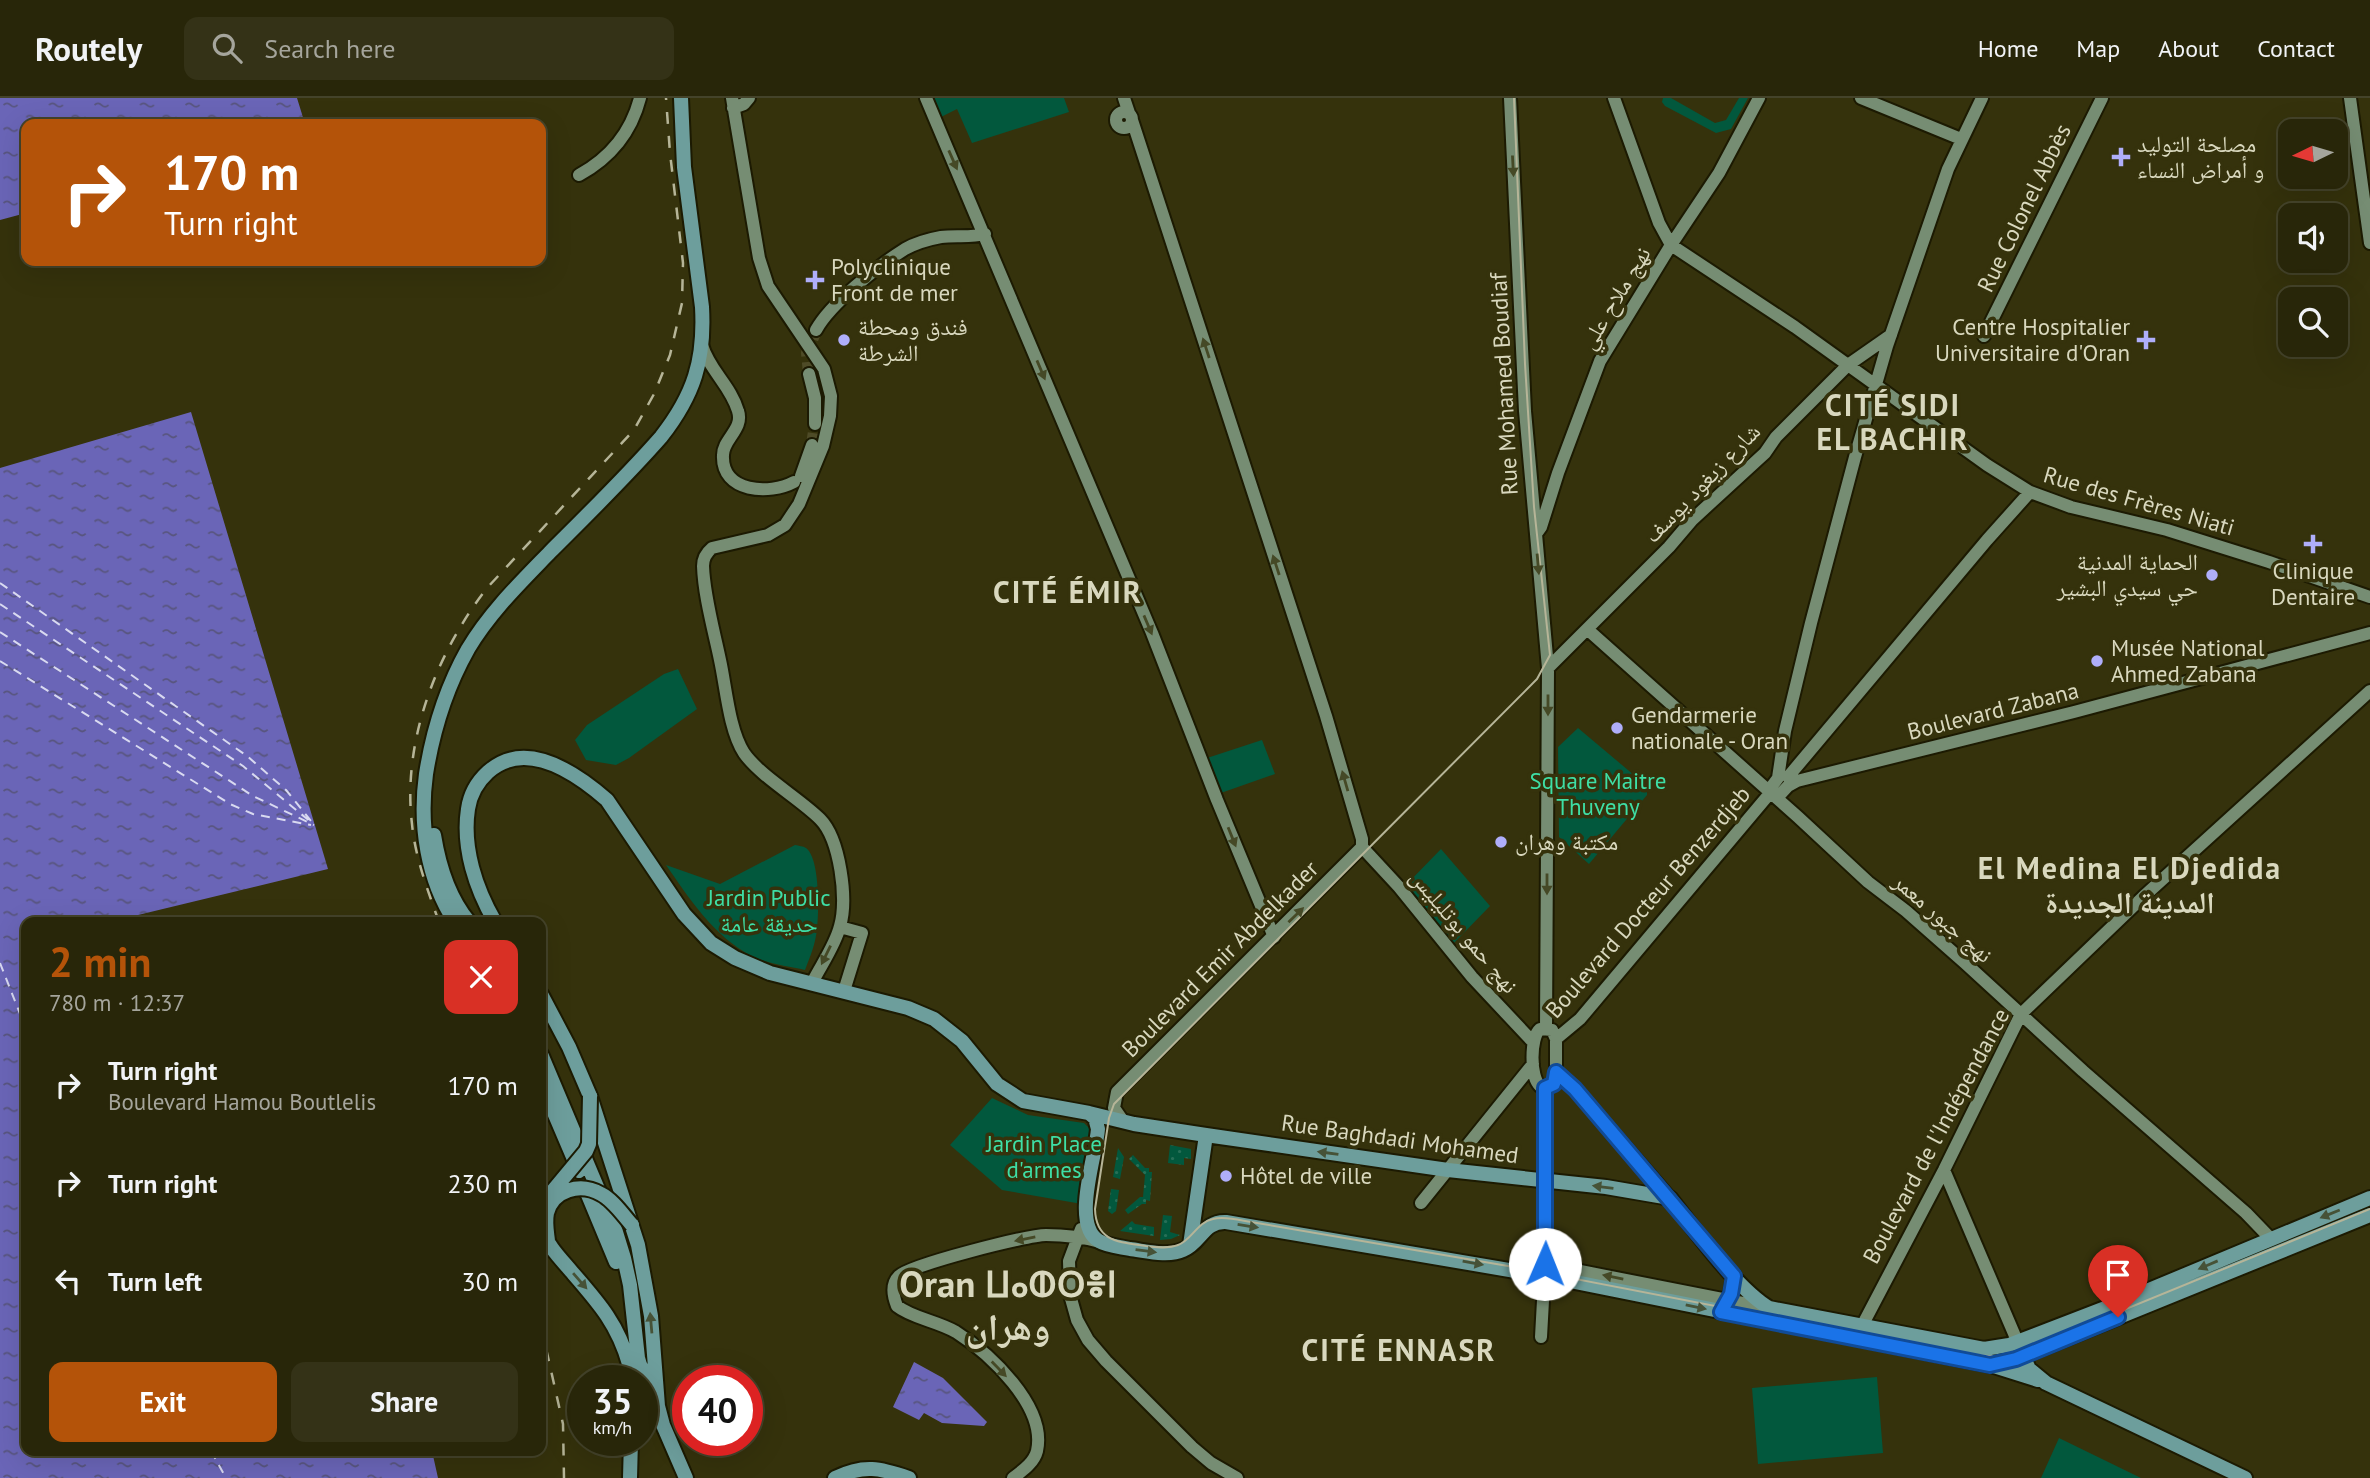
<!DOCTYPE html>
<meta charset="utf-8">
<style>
body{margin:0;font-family:"PT Sans","Noto Naskh Arabic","Noto Sans Tifinagh",sans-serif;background:#343217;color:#f1f3f6;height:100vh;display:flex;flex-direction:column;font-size:26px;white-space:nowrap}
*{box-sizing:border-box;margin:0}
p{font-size:23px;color:#a5a59c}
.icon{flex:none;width:38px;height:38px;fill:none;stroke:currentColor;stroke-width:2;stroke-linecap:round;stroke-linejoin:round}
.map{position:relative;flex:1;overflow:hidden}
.details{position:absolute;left:21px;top:819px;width:525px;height:539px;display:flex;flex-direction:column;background:#282609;border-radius:14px;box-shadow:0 7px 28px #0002,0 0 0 2px #44432a}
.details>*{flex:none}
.guide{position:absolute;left:21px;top:21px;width:525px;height:147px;border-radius:14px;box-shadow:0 7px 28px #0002,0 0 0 2px #44432a;background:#b45309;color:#fff;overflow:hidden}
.needle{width:46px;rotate:265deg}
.controls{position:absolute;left:2278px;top:21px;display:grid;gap:14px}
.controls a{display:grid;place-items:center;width:70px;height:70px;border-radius:14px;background:#282609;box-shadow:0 7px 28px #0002,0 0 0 2px #44432a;font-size:35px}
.speed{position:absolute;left:567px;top:1267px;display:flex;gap:14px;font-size:35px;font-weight:700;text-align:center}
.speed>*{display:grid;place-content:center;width:91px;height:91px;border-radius:50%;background:#282609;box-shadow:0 7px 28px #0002,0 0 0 2px #44432a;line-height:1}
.speed small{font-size:18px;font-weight:400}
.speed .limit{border:10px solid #d22;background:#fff;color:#111}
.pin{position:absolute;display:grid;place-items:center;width:60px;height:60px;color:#fff;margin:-72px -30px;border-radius:50% 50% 50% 0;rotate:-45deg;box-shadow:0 0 7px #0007}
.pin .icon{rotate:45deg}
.me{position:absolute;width:77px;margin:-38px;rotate:1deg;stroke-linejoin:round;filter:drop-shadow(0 0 5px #0008)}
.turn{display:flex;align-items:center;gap:24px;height:147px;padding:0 28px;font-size:32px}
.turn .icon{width:91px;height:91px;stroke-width:2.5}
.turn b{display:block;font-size:49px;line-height:60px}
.round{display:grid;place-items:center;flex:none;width:74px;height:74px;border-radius:14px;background:#343217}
.head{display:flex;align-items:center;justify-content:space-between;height:119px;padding:0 28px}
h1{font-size:42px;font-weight:800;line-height:52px;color:#b45309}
.primary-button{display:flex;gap:14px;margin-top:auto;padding:14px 28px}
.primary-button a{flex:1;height:80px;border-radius:14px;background:#b45309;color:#fff;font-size:28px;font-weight:800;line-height:80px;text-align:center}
.primary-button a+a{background:#343217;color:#f1f3f6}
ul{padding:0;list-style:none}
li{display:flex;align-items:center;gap:21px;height:98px;padding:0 28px}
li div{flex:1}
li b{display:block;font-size:26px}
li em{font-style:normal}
header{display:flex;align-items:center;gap:42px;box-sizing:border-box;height:98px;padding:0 35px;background:#282609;border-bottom:2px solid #44432a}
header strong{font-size:33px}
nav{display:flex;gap:38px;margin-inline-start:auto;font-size:24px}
.search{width:490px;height:63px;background:#343217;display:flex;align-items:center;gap:18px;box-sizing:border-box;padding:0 24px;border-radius:14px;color:#a5a59c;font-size:26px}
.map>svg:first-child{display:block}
.grass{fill:url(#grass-dots)}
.garden{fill:#02583d}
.water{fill:url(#water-ripples)}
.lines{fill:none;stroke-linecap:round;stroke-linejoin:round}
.ferry{stroke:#d8d9f0;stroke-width:2;stroke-dasharray:9 7;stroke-linecap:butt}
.secondary-tunnel{stroke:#4e4b27;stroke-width:12;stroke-dasharray:12 6;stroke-linecap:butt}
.secondary-casing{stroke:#1c1a02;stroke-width:16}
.primary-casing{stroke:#1c1a02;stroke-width:18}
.secondary{stroke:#768d73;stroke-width:12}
.primary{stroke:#6d9e9c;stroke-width:14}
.tram{stroke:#b6b598;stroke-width:2}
.rail{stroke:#b6b598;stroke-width:2.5;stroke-dasharray:12 12;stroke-linecap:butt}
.primary-bridge-casing{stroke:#1c1a02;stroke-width:18;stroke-linecap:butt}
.primary-bridge{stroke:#6d9e9c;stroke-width:14}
.oneway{fill:#454926}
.oneway2{fill:#465237}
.route-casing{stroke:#114b97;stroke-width:18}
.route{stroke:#1a73e8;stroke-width:12}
.poi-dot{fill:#afaefa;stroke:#35320c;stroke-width:2.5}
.labels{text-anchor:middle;stroke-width:7;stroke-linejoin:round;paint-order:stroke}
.poi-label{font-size:23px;fill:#d9d8be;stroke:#35320c;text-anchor:start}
.street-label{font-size:23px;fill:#d9d8be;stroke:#35320c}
.park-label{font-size:23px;fill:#3edfa6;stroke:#35320c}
.district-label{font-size:30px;font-weight:bold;letter-spacing:2px;fill:#d9d8be;stroke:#35320c}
.town-label{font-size:37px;font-weight:bold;fill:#d9d8be;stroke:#35320c}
</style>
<header>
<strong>Routely</strong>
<div class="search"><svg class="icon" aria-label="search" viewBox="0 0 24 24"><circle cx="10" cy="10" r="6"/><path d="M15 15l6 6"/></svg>Search here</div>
<nav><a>Home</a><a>Map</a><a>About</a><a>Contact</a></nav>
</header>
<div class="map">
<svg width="2370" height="1380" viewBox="0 0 2370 1380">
<defs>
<pattern id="grass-dots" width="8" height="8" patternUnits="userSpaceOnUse" patternTransform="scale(1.75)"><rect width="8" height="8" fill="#02583d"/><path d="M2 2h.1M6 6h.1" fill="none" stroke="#266f57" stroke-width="1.8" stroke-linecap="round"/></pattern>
<pattern id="water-ripples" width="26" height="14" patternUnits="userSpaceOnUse" patternTransform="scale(1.75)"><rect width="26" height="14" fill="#6a65b7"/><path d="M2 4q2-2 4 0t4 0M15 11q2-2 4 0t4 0" fill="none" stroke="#58557e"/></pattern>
</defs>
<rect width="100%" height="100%" fill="#35320c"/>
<path class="grass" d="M 1170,1047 L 1191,1051 L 1191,1061 L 1184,1060 L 1184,1067 L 1168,1065 Z
M 1118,1050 L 1124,1059 L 1120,1081 L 1113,1079 Z
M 1133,1057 L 1145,1070 L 1149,1070 L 1149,1074 L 1152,1074 L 1150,1103 L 1146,1102 L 1146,1106 L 1142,1106 L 1128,1116 L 1125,1112 L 1140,1099 L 1143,1099 L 1145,1077 L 1129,1061 Z
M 1111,1091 L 1119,1092 L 1116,1113 L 1112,1116 L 1108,1113 Z
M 1163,1117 L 1172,1118 L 1170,1134 L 1180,1137 L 1171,1141 L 1160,1142 Z
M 1132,1123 L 1135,1126 L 1154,1129 L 1154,1138 L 1120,1133 Z"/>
<path class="garden" d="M 934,0 L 1064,0 L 1069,14 L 972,45 L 957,11 L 941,19 Z
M 1663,0 L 1671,0 L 1715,25 L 1726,22 L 1739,0 L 1748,0 L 1731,31 L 1716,35 L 1665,8 L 1662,4 Z
M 678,571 L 697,611 L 629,660 L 616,667 L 586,662 L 575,642 L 587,627 L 664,576 Z
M 1578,630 L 1647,688 L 1647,697 L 1589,766 L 1559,739 L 1558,649 Z
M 1262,642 L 1275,676 L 1218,696 L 1204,661 Z
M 795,747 C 799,748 803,748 806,750 C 820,760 819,814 817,830 C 816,845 810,859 805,872 C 788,868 767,866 752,858 C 714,839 689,800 666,767 L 720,786 Z
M 1441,751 L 1490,808 L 1454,845 L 1405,788 Z
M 992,1000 L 1028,1017 L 1084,1025 L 1091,1032 L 1082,1106 L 1002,1092 L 950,1047 Z
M 1877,1279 L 1883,1355 L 1758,1366 L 1752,1290 Z
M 2059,1340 L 2141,1380 L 2041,1380 Z"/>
<path class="water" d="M 0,0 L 297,0 L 305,26 L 26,26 L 26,115 L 0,122 Z
M 191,314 L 328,771 L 109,824 L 26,824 L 26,1353 L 432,1353 L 438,1380 L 0,1380 L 0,370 Z
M 914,1264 L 943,1280 L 987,1324 L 984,1328 L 942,1325 L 924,1315 L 919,1322 L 893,1309 Z"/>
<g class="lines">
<path class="ferry" d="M 0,485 L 247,658 L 286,692 L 315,728
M 0,506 L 243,668 L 312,725
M 0,534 L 253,698 L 314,727
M 0,563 L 230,706 L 253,716 L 311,727
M 0,865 L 26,931
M 211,1353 L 226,1380"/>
<path class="secondary-tunnel" d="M 809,276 L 807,255 L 816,232
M 812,347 L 815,326"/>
<g class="secondary-casing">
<path id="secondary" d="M 732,0 L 759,160 L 768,188 L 824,271 L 831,298 L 830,318 L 823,348 L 799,406 L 785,427 L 768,437 L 712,450 C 706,455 703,460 703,468 C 704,498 714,533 720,562 C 726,589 729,632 744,655 C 760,678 800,701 820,721 C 840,741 848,802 840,828 C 835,848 821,867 812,885
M 926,0 L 1152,535 L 1217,702 L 1274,839
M 1124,0 L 1129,15
M 1510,0 L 1525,313 L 1548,570 L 1546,931
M 1614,0 L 1659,125 L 1671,147 L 1795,229 L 1987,367 L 2030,394 L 2071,409 L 2167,432 L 2269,464 L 2370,499
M 1861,0 L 1961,41
M 2350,0 L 2370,145
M 733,10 L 744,6 L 749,0
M1116 22a8 8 0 1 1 16 0a8 8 0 1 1-16 0Z
M 1132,22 L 1326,618 L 1362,741 L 1362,749
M 579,77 C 610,60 631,35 640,0
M 816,232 C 831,205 878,168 905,151 C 914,146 930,141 941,139 C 956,137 970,140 985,136
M 1984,238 L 2102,0
M 702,247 C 709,272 731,288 738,313 C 744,331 723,341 723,357 C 721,395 770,397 794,384
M 809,276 L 815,300 L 815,326
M 801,378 L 812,347
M 1536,436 L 1541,429 L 1558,375 L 1600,263 L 1671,147 L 1719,75 L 1759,0
M 1587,531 L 1798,719 L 1868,784 L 1906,813 L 1965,865 L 2083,973 L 2246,1115 L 2271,1141
M 1548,570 L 1669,449 L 1692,422 L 1765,355 L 1776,339 L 1848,267 L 1891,237
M 1788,679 L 1987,442 L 2030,394
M 1769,692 L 1778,680 L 1785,633 L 1811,525 L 1855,359 L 1887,248 L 1948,71 L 1982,0
M 1777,700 L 1788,688 L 1797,683 L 2074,614 L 2370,535
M 1362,749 L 1399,789 L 1472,879 L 1533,944
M 840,829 L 862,835 L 844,893
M 1540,931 L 1552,932 L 1556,941 L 1556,982 C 1552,989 1547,990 1540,988 C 1530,979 1530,940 1540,931 Z
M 1556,941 L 1580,921 L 1771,694
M 1556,974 L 1575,991 L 1670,1100
M 1123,1023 L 1114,1010 L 1117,994 L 1362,749
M 1944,1072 L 2021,1252
M 1421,1105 L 1533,966
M 1081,1131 L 1069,1163 L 1070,1197 L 1077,1222 L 1088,1242 L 1106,1263 L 1192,1349 L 1211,1365 L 1237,1380
M 1545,1166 L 1768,1210
M 1862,1228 L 1944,1072 L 2021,916 L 2143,799 L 2370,593
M 1541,1239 L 1545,1166 L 1545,990
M 1013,1380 C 1022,1373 1034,1365 1037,1353 C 1047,1308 989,1255 956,1234 C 937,1223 912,1220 897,1208 C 893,1198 891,1186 899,1178 C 910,1167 1028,1137 1046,1137 C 1065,1137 1082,1139 1100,1144"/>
</g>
<g class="primary-casing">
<path id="primary" d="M 434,737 C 439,768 449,800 469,824
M 455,824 C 427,781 419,727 426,676 C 433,632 446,590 468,551 C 490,514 521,484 550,454 C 588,416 626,379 661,339 C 694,297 705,262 702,209 L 684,69 L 681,0
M 495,824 C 476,791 462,750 468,711 C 470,697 477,684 488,674 C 526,640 576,675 607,702 L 684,816 L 711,845 L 735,860 L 770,875 L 908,910 L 934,921 L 962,943 L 997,986 L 1023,1003 L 1089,1015 L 1134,1026 L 1206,1037 L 1448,1072 L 1606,1089 L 1670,1100 C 1695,1132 1736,1190 1769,1210 L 1984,1251 L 2009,1247 L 2113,1207 L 2370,1100
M 541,896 L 569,949 L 590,998 L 638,1147 L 651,1218 L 658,1308 L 663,1327 L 686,1380
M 541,956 L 616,1134 L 624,1160 L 630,1187 L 638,1260 L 640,1267 L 656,1292
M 541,984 L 579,1073
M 1089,1015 L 1095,1020 L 1098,1031 C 1096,1058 1071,1127 1099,1143 C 1107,1148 1121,1149 1130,1151 C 1146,1153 1168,1159 1183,1152 C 1201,1145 1203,1123 1226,1124 L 1545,1178 L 1990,1267 L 2023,1258 L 2370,1117
M 586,1092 L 616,1164
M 542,1132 C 548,1148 560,1160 571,1173 C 598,1204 618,1226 629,1266
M 1190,1147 L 1206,1037
M 1721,1214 L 1731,1196 L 1734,1178
M 631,1256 L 632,1283
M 2023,1258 L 2029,1271 L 2046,1285 L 2245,1380
M 1994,1268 L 2038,1282
M 630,1380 L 631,1342
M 835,1380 C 864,1366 880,1370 909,1380"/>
</g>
<use href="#secondary" class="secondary"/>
<use href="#primary" class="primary"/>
<path class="tram" d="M 1514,0 L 1525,266 L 1534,409 L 1550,557 L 1537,581 L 1114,1006 L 1109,1020 L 1095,1111 C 1096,1144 1119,1144 1146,1148 C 1156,1149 1168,1151 1178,1147 C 1192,1142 1197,1124 1213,1121 C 1225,1118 1239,1122 1251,1124 L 1508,1168 L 1943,1252 C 1968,1256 1991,1261 2016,1256 L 2370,1111"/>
<path class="rail" d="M 439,824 C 428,793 415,759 412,726 C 402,643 437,554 487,490 L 634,332 L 654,296 L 670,257 L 682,205 L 683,165 L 670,55 L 666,0
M 541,1228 L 563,1326 L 564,1380"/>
<g class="primary-bridge-casing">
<path id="primary-bridge" d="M 546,1101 L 586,1053 L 589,1046 L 590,998
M 548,1143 C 547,1134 545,1125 547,1115 C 553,1092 580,1084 601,1096 C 613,1102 623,1117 632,1127"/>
</g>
<use href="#primary-bridge" class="primary-bridge"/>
</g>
<defs><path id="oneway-solid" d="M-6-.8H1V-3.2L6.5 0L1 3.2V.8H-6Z" transform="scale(1.75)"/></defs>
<g class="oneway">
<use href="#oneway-solid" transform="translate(953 62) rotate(66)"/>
<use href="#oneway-solid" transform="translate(1513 68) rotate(87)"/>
<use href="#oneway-solid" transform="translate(1206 250) rotate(-108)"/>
<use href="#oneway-solid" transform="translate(1041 272) rotate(67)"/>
<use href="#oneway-solid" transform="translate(1538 466) rotate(85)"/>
<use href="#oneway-solid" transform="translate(1276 467) rotate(-108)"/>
<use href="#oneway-solid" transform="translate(1148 527) rotate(67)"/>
<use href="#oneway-solid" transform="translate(1548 607) rotate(90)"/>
<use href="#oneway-solid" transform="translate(1345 683) rotate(-106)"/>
<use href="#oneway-solid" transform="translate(1232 739) rotate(68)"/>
<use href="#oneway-solid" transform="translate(1547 786) rotate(90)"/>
<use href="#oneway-solid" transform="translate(1296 817) rotate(-44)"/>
<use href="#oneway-solid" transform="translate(826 857) rotate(116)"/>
<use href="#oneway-solid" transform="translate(1025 1141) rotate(169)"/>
<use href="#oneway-solid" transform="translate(1613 1179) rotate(-169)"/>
<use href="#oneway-solid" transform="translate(999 1271) rotate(46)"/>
</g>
<g class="oneway2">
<use href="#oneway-solid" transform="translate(1328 1055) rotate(-172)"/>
<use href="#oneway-solid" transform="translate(1603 1089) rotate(-173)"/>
<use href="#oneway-solid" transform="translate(2330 1116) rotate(158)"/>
<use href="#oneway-solid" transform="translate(1248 1128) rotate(9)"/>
<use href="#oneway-solid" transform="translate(1146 1153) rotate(7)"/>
<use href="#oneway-solid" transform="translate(1473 1165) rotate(10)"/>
<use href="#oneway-solid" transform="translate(2208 1167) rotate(157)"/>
<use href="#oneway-solid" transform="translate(580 1183) rotate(49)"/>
<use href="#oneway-solid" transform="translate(1696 1209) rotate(12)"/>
<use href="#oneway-solid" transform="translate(651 1225) rotate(-95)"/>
</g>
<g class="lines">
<g class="route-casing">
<path id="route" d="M 1545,1166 L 1545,990 L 1554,986 L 1556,974 L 1575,991 L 1734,1178 L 1731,1196 L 1721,1214 L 1990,1267 L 2016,1261 L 2118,1219"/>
</g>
<use href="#route" class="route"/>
</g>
<g class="poi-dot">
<path d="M2117.5 48.5h7v7h7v7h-7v7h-7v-7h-7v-7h7z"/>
<path d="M811.5 171.5h7v7h7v7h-7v7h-7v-7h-7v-7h7z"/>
<circle cx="844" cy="242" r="7"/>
<path d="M2142.5 231.5h7v7h7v7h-7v7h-7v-7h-7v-7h7z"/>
<path d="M2309.5 435.5h7v7h7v7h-7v7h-7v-7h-7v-7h7z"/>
<circle cx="2212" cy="477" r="7"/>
<circle cx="2097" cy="563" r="7"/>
<circle cx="1617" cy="630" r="7"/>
<circle cx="1501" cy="744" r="7"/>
<circle cx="1226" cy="1078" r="7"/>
</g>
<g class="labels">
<g class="poi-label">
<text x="2137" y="54">مصلحة التوليد<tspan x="2137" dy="26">و أمراض النساء</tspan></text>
<text x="831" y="177">Polyclinique<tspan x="831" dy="26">Front de mer</tspan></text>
<text x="858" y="237">فندق ومحطة<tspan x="858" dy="26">الشرطة</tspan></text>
<text x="2130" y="237" text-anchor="end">Centre Hospitalier<tspan x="2130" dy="26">Universitaire d'Oran</tspan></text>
<text x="2198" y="472" text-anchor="end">الحماية المدنية<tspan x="2198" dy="26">حي سيدي البشير</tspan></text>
<text x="2313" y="481" text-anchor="middle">Clinique<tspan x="2313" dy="26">Dentaire</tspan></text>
<text x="2111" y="558">Musée National<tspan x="2111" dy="26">Ahmed Zabana</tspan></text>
<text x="1631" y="625">Gendarmerie<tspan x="1631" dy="26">nationale - Oran</tspan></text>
<text x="1515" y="752">مكتبة وهران</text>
<text x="1240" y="1086">Hôtel de ville</text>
</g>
<g class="street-label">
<text transform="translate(2024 110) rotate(-64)" y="8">Rue Colonel Abbès</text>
<text transform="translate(1615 200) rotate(-59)" y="8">نهج ملاح علي</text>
<text transform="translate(1504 286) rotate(-93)" y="8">Rue Mohamed Boudiaf</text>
<text transform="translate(1702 385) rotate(-46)" y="8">شارع زيغود يوسف</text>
<text transform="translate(2139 403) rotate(16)" y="8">Rue des Frères Niati</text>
<text transform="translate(1993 613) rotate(-14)" y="8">Boulevard Zabana</text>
<text transform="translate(1648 804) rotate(-49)" y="8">Boulevard Docteur Benzerdjeb</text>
<text transform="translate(1943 820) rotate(41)" y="8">نهج جبور معمر</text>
<text transform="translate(1464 833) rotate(50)" y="8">نهج حمو بوتليليس</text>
<text transform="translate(1220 861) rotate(-45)" y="8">Boulevard Emir Abdelkader</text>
<text transform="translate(1936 1038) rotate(-62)" y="8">Boulevard de l'Indépendance</text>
<text transform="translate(1400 1041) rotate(8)" y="8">Rue Baghdadi Mohamed</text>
</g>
<g class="park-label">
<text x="1598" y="691">Square Maitre<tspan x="1598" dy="26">Thuveny</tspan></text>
<text x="769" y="808">Jardin Public<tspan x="769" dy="26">حديقة عامة</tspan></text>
<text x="1044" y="1054">Jardin Place<tspan x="1044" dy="26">d'armes</tspan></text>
</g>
<g class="district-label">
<text x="1893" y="318">CITÉ SIDI<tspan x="1893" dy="34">EL BACHIR</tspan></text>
<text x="1068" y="505">CITÉ ÉMIR</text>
<text x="2130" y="781">El Medina El Djedida<tspan x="2130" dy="34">المدينة الجديدة</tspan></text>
<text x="1399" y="1263">CITÉ ENNASR</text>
</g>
<g class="town-label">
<text x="1008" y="1199">Oran ⵡⴰⵀⵔⴻⵏ<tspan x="1008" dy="43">وهران</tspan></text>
</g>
</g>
</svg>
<div class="controls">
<a><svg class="needle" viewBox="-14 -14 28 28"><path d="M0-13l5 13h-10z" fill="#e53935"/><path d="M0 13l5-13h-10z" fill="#a5a59c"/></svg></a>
<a><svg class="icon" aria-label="sound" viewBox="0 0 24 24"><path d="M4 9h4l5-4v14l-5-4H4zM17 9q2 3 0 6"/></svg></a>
<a><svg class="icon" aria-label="search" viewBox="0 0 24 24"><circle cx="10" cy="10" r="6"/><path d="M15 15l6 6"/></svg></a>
</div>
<div class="speed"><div>35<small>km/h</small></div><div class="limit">40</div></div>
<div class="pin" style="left:2118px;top:1219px;background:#d93025"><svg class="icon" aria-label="arrive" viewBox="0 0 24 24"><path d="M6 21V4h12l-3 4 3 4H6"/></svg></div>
<svg class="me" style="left:1545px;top:1166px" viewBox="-20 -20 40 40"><circle r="19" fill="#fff"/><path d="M0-13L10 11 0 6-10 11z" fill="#1a73e8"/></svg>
<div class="guide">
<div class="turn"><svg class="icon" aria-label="right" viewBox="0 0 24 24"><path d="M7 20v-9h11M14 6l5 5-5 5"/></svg><div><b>170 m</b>Turn right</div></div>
</div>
<section class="details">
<div class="head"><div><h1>2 min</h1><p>780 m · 12:37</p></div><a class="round" style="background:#d93025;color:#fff"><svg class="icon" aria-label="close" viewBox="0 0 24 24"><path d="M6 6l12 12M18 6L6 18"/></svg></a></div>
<ul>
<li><svg class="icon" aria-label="right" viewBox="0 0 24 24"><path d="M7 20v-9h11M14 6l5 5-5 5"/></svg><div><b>Turn right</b><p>Boulevard Hamou Boutlelis</p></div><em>170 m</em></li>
<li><svg class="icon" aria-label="right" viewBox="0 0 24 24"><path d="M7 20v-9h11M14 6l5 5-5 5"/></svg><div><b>Turn right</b></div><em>230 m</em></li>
<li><svg class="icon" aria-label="left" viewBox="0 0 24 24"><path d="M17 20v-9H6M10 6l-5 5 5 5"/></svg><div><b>Turn left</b></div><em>30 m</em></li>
</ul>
<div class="primary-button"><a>Exit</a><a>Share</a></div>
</section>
</div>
